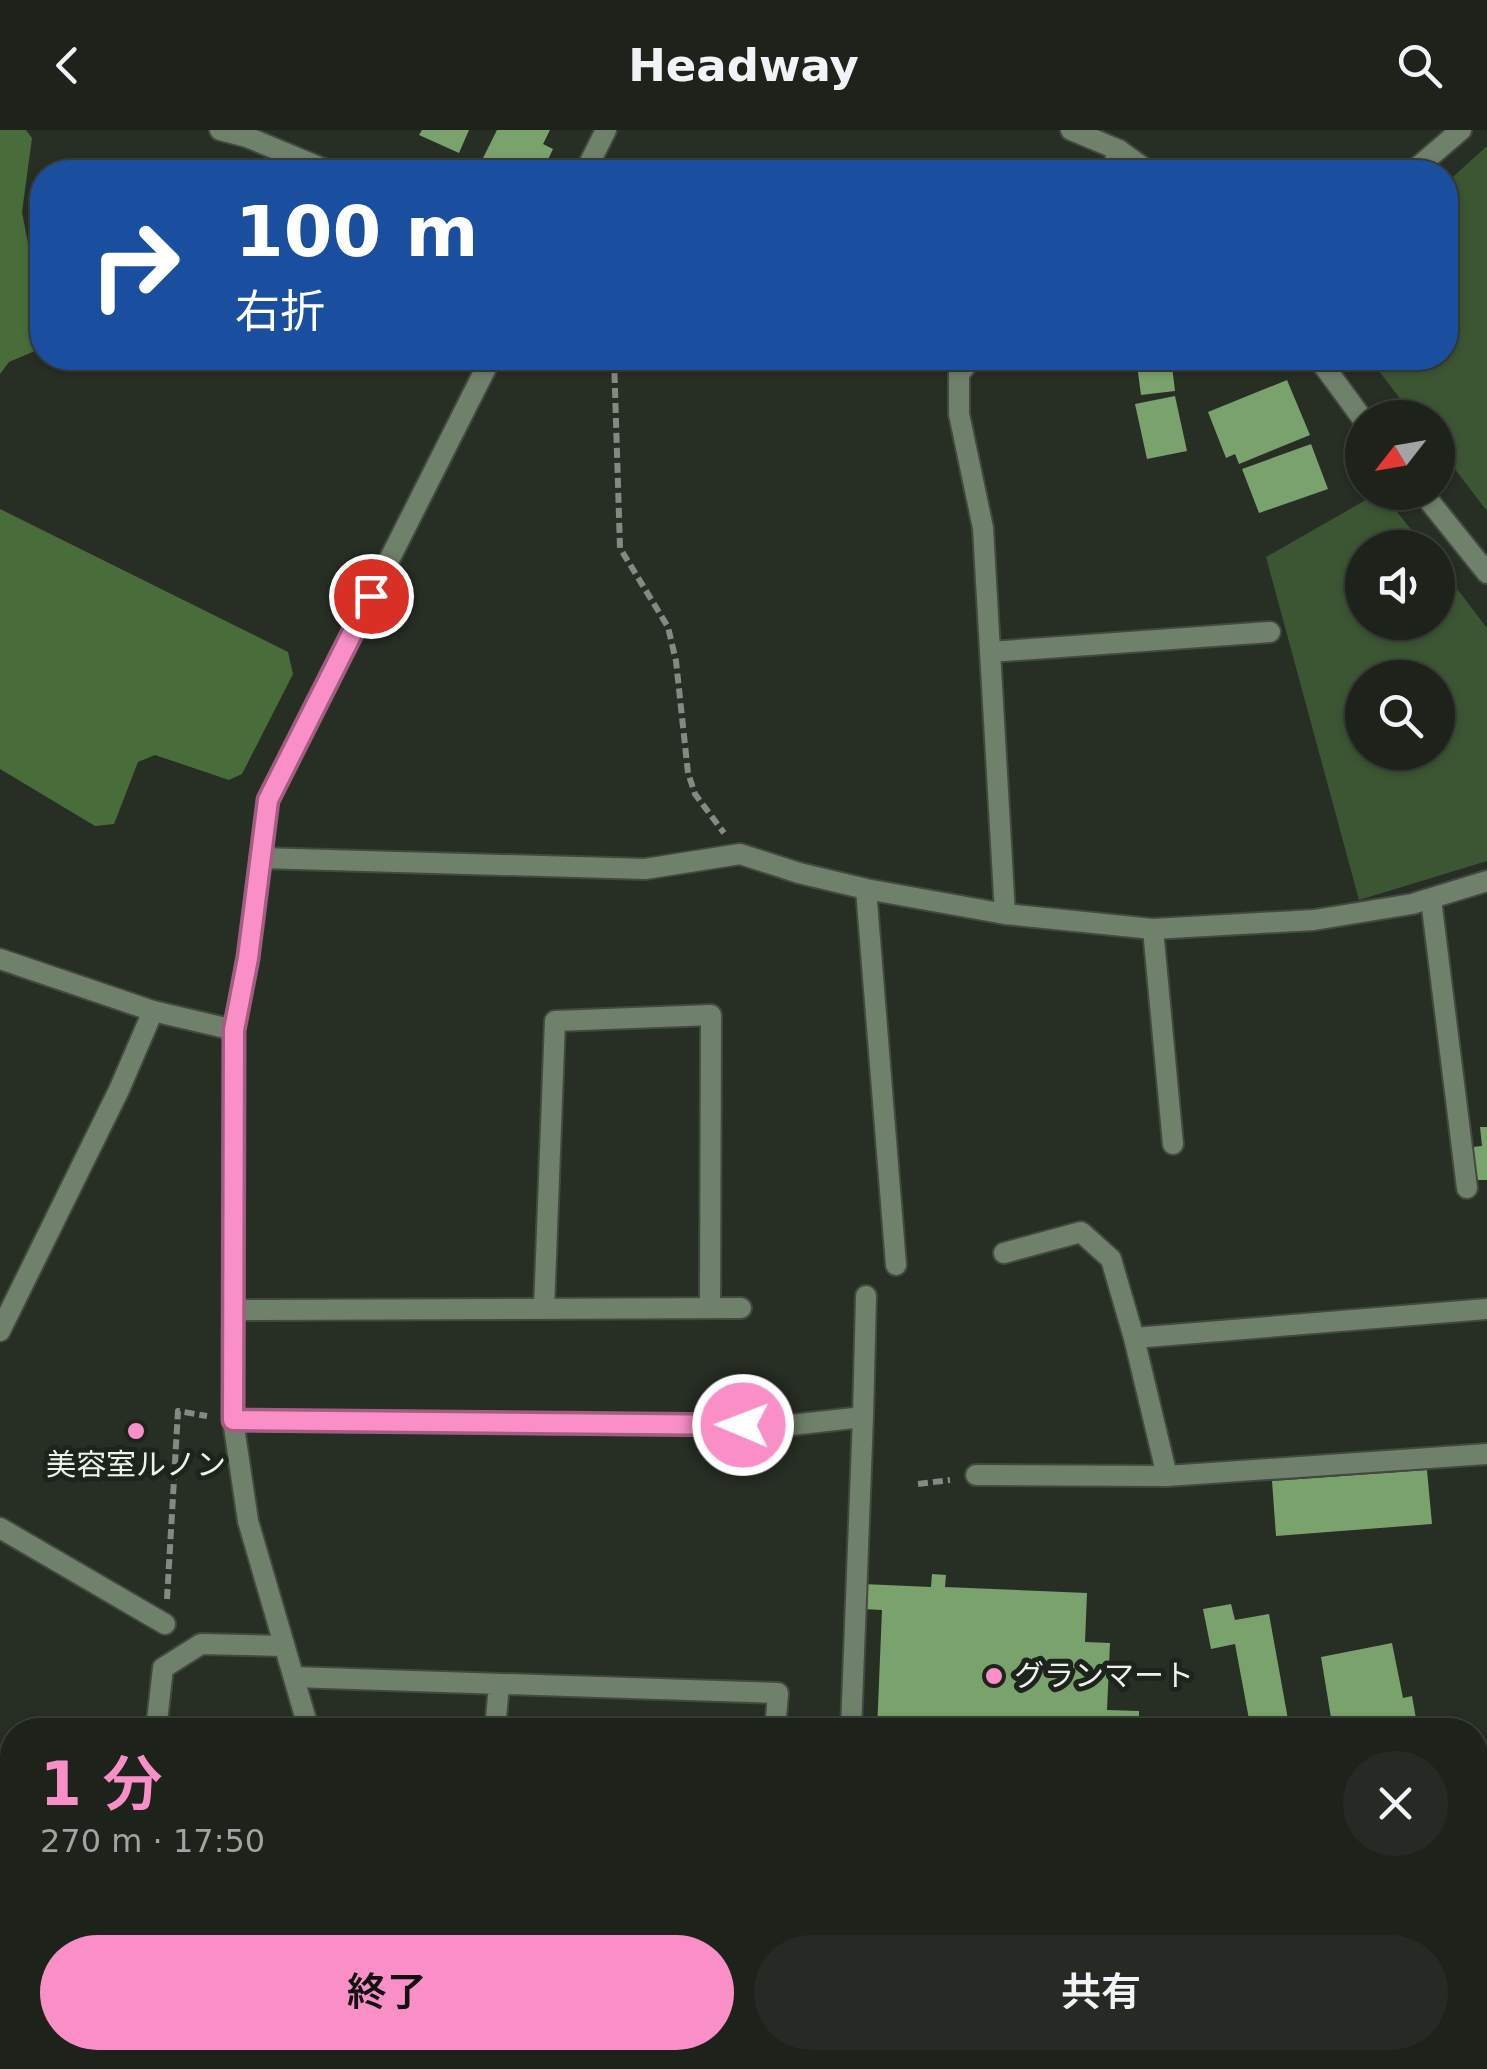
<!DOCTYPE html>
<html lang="ja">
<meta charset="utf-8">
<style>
body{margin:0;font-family:"DejaVu Sans","Noto Sans JP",sans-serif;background:#252a24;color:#f1f3f6;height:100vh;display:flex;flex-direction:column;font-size:38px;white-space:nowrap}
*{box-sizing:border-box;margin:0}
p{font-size:32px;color:#a0a4a3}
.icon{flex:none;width:55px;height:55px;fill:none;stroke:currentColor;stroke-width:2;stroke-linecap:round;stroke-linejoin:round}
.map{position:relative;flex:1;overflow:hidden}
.drawer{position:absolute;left:0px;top:1588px;width:1488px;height:352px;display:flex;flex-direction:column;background:#1d221b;border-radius:40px 40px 0 0;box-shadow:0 2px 8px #0004,0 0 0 2px #3b3f3a}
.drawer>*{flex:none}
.guide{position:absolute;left:30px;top:30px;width:1428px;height:210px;border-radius:40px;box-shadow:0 2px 8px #0004,0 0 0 2px #3b3f3a;background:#1a4fa0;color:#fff;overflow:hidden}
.needle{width:65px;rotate:239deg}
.controls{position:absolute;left:1345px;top:270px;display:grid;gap:20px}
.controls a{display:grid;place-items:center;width:110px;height:110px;border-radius:50%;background:#1d221b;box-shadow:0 2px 8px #0004,0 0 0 2px #3b3f3a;font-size:50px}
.pin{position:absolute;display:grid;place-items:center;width:85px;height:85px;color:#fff;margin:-42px;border:5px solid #fff;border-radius:50%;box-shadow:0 2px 10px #0007}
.me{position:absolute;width:110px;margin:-55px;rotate:271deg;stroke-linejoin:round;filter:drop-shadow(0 0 8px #0008)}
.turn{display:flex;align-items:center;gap:35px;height:210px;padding:0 40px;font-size:45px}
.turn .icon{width:130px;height:130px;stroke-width:2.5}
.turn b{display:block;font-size:70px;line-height:85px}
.round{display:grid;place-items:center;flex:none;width:105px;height:105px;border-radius:52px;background:#252a24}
.headline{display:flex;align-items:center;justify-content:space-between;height:170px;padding:0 40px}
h1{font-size:60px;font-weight:600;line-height:75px;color:#fa8fc8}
.action{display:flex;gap:20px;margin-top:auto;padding:20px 40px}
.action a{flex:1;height:115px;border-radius:60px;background:#fa8fc8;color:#111;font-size:40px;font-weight:600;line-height:115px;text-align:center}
.action a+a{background:#252a24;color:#f1f3f6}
header{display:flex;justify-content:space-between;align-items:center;height:130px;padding:0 40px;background:#1d221b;font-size:45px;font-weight:600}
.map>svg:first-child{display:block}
.green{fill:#3c5533;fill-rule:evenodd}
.forest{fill:#486d3a}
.building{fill:#7aa26c}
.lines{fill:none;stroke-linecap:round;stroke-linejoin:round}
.service-casing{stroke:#434940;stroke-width:24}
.minor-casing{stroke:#434940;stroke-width:24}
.tertiary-casing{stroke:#434940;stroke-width:24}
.trunk-casing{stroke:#434940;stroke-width:31}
.path{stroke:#848a82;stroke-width:6;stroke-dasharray:10 5;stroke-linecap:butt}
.service{stroke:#6f816a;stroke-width:20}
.minor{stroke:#6f816a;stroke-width:20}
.tertiary{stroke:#6f816a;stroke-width:20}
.trunk{stroke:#c0e7b2;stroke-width:28}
.route-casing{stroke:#a25d82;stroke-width:25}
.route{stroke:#fa8fc8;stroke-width:18}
.poi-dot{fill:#fa8fc8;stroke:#1d241b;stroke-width:4}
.labels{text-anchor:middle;stroke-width:10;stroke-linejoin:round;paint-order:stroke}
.poi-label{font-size:30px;fill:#ecf1eb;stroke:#1d241b}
</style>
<header><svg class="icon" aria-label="back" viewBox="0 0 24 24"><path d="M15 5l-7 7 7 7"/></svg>Headway<svg class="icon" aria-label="search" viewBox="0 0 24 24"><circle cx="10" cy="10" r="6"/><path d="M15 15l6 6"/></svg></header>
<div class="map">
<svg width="1487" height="1939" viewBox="0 0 1487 1939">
<rect width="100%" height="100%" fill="#272e24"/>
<path class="green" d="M 1487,16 L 1487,381 L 1438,317 L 1438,288 L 1414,287 L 1369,228 L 1445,228 L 1445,54 Z
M 1378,363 L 1382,363 L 1425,417 L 1362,418 L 1362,492 L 1438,492 L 1438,434 L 1487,498 L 1487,731 L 1359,770 L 1266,427 ZM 1362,548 L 1438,548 L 1438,622 L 1362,622 Z"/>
<path class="forest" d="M 0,0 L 26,0 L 32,8 L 22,82 L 28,113 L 42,115 L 42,218 L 9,232 L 0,244 Z
M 0,379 L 288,522 L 293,544 L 242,644 L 229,650 L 155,625 L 138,632 L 114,694 L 95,696 L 0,639 Z"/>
<path class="building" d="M 422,0 L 469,0 L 459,23 L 419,5 Z
M 497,0 L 550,0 L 543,14 L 553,19 L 542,42 L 507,42 L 482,30 Z
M 1136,228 L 1171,228 L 1175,261 L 1141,265 Z
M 1287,250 L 1310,305 L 1239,334 L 1235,324 L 1226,328 L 1208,282 Z
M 1175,266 L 1187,321 L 1147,329 L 1135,274 Z
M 1311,314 L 1328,359 L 1259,383 L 1242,339 Z
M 1480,997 L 1487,997 L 1487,1050 L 1476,1050 L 1473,1017 L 1482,1016 Z
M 1427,1340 L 1432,1394 L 1276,1406 L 1272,1351 Z
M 932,1444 L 946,1445 L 945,1457 L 1087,1463 L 1085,1512 L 1110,1513 L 1107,1580 L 1139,1581 L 1139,1600 L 877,1600 L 882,1480 L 862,1479 L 863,1454 L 931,1457 Z
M 1231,1474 L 1235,1490 L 1269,1484 L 1289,1595 L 1251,1600 L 1235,1514 L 1211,1519 L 1203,1479 Z
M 1392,1513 L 1403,1568 L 1412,1566 L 1418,1600 L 1333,1600 L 1321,1527 Z
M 645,1928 L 740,1928 L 740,1939 L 644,1939 Z"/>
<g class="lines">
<g class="service-casing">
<path id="service" d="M 863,1287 L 866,1166
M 782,1296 L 863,1287 L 851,1600
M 0,1398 L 165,1494
M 0,1690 L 12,1701
M 971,1928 L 978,1939
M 846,1939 L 869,1928"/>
</g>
<g class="minor-casing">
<path id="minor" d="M 220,0 L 247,7 L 331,42
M 1111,42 L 1119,20
M 972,228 L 959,244 L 959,284 L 983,398 L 1005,784
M 990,522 L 1270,502
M 260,728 L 645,739 L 740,724 L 799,743 L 866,759 L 1005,784 L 1153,799 L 1314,790 L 1412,774 L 1487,751
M 866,759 L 896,1135
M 1431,769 L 1467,1058
M 1153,799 L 1173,1014
M 0,829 L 153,881
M 1004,1123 L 1081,1102 L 1111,1129 L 1134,1208 L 1167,1346
M 544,1179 L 555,891 L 711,885 L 710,1178
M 233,1180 L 741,1178
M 1134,1208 L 1487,1179
M 233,1290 L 782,1296
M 976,1345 L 1167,1346 L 1487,1324
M 294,1547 L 778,1563 L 775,1600
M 495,1600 L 499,1554"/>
</g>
<g class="tertiary-casing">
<path id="tertiary" d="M 1071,0 L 1119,20 L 1149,42
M 585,42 L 606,0
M 1412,42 L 1461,0
M 1318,228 L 1362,288
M 1422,362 L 1487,443
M 0,1201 L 119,960 L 153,881 L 234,900
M 156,1600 L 163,1538 L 201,1514 L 282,1516
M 309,1600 L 248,1391 L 233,1290 L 234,900 L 247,828 L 268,670 L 491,228
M 424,1928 L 429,1939
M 103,1939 L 105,1928"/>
</g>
<g class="trunk-casing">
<path id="trunk" d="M 1475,1732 L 1487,1727
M 1024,1939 L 1047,1928"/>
</g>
<path class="path" d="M 614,228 L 620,418 L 668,497 L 676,531 L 688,643 L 695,664 L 724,703
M 918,1354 L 950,1350
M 167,1469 L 178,1281 L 207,1286"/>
<use href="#service" class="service"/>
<use href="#minor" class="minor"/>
<use href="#tertiary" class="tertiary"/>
<use href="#trunk" class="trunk"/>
</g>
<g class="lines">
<g class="route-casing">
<path id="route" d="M 371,466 L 268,670 L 248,828 L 234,900 L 233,1290 L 743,1295"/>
</g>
<use href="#route" class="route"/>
</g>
<g class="poi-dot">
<circle cx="136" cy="1301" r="10"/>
<circle cx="994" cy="1546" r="10"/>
</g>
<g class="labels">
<g class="poi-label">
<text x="136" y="1345">美容室ルノン</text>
<text x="1014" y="1556" text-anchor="start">グランマート</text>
</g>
</g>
</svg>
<div class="controls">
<a><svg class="needle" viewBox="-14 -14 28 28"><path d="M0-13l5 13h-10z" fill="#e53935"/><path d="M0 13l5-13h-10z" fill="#a0a4a3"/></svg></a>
<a><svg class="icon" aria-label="sound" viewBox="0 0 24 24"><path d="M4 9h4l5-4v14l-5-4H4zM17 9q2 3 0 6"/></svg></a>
<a><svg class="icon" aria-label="search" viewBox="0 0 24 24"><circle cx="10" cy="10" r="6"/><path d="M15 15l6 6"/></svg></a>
</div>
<div class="pin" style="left:371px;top:466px;background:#d93025"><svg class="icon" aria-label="arrive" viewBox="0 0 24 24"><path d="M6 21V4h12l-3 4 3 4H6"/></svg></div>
<svg class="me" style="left:743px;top:1295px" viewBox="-20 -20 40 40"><circle r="17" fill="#fa8fc8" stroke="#fff" stroke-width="3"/><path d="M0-11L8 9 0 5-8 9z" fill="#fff"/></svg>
<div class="guide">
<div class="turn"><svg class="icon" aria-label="right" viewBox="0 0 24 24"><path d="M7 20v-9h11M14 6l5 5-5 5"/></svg><div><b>100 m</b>右折</div></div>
</div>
<section class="drawer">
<div class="headline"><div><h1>1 分</h1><p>270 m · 17:50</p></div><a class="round"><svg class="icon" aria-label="close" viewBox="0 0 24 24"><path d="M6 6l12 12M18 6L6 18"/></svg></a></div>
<div class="action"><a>終了</a><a>共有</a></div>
</section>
</div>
